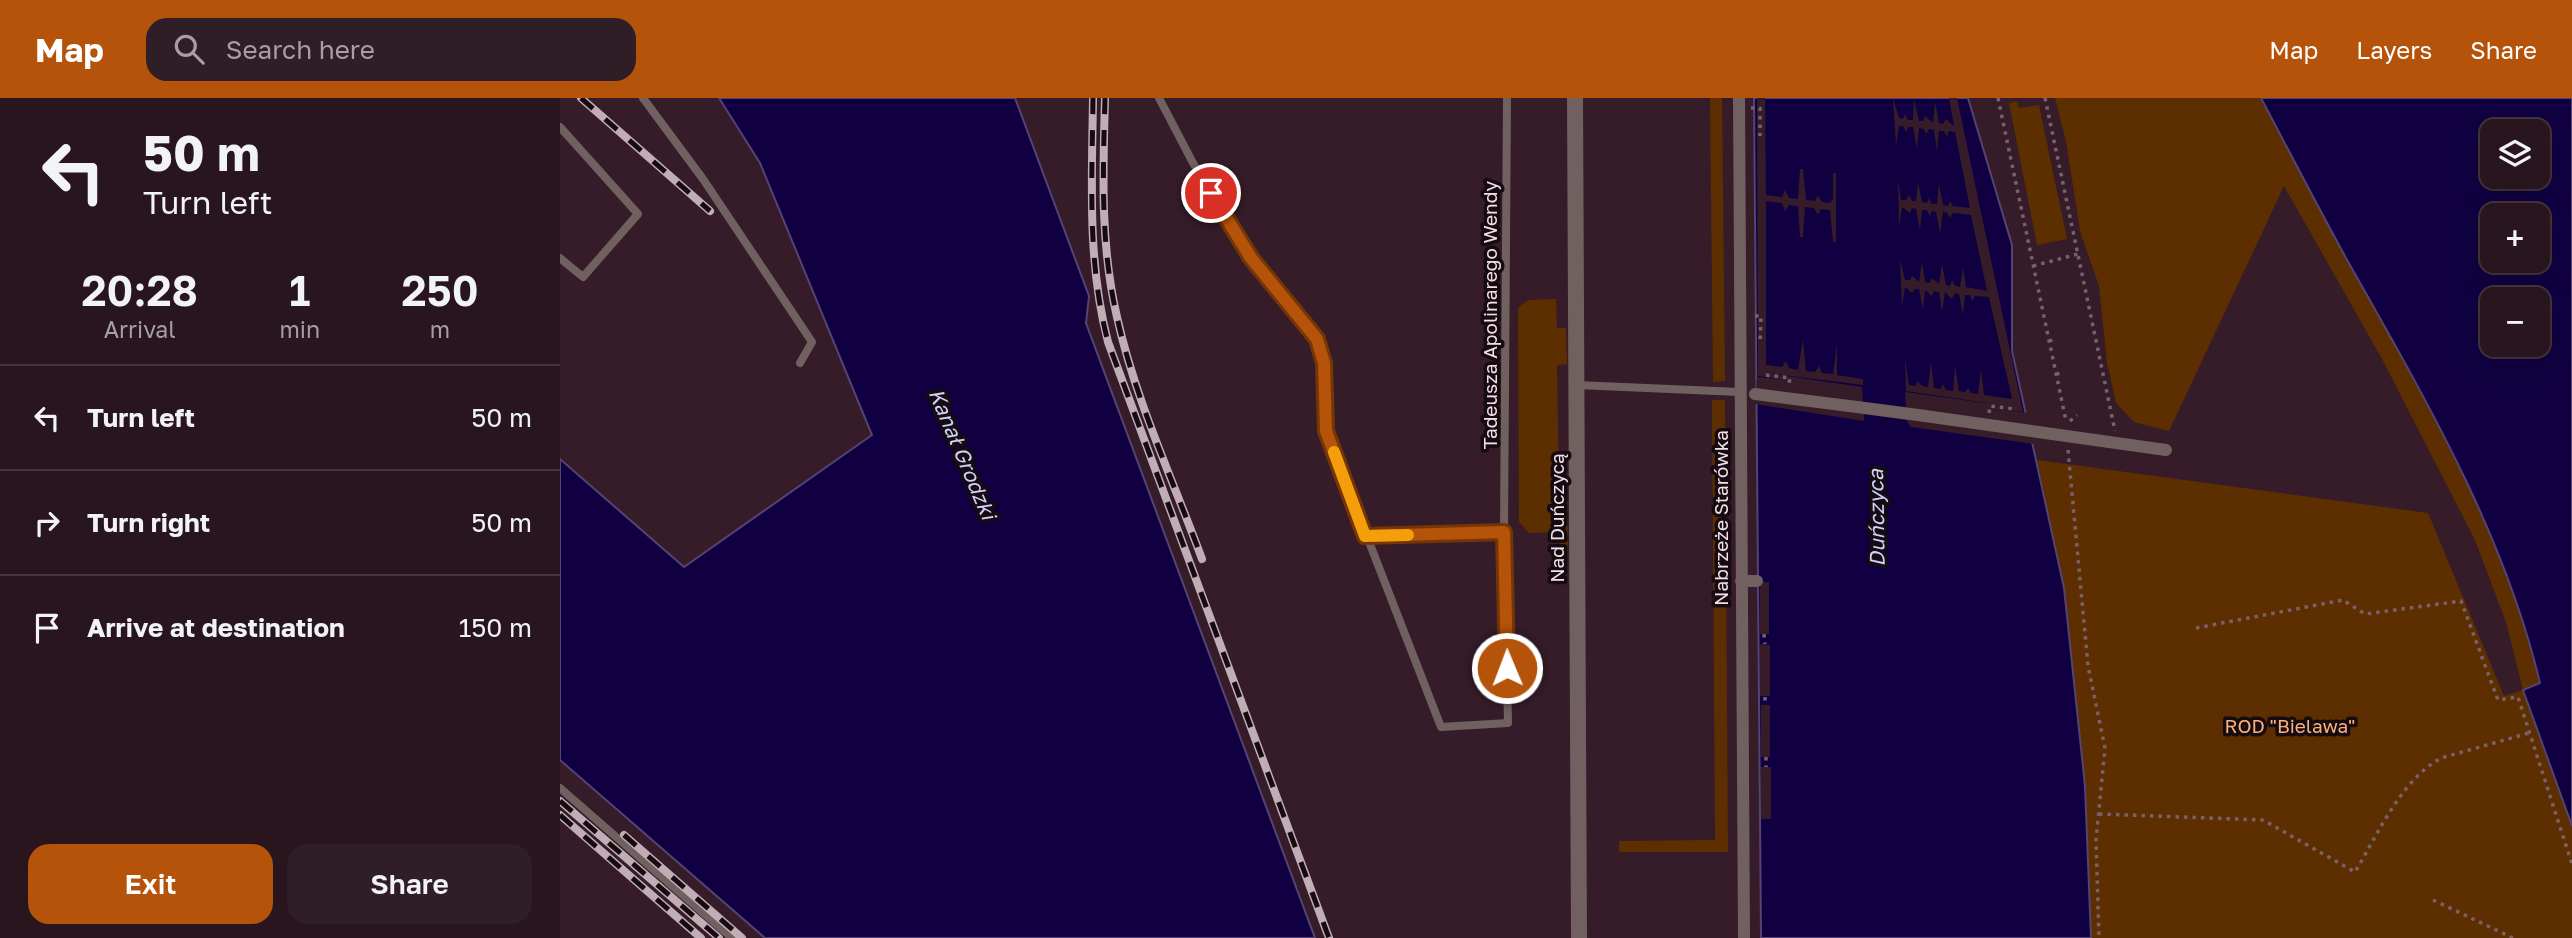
<!DOCTYPE html>
<meta charset="utf-8">
<style>
body{margin:0;font-family:"Golos Text",sans-serif;background:#301e27;color:#f1f3f6;height:100vh;display:flex;flex-direction:column;font-size:26px;white-space:nowrap}
*{box-sizing:border-box;margin:0}
p{font-size:23px;color:#a59fa4}
.icon{flex:none;width:38px;height:38px;fill:none;stroke:currentColor;stroke-width:2;stroke-linecap:round;stroke-linejoin:round}
.map{position:relative;flex:1;overflow:hidden}
.side{display:flex;flex-direction:column;background:#28151e;width:560px}
.side>*{flex:none}
.hud{background:#28151e;color:#f1f3f6;overflow:hidden}
.controls{position:absolute;left:1920px;top:21px;display:grid;gap:14px}
.controls a{display:grid;place-items:center;width:70px;height:70px;border-radius:14px;background:#28151e;box-shadow:0 7px 28px #0002,0 0 0 2px #44343c;font-size:35px}
.pin{position:absolute;display:grid;place-items:center;width:60px;height:60px;color:#fff;margin:-30px;border:4px solid #fff;border-radius:50%;box-shadow:0 2px 7px #0007}
.me{position:absolute;width:77px;margin:-38px;rotate:359deg;stroke-linejoin:round;filter:drop-shadow(0 0 5px #0008)}
.turn{display:flex;align-items:center;gap:24px;height:147px;padding:0 28px;font-size:32px}
.turn .icon{width:91px;height:91px;stroke-width:2.5}
.turn b{display:block;font-size:49px;line-height:60px}
.eta{display:flex;justify-content:space-evenly;align-items:center;height:119px;text-align:center}
.eta b{font-size:42px;font-weight:600;line-height:49px}
.action{display:flex;gap:14px;margin-top:auto;padding:14px 28px}
.action a{flex:1;height:80px;border-radius:21px;background:#b45309;color:#fff;font-size:28px;font-weight:600;line-height:80px;text-align:center}
.action a+a{background:#301e27;color:#f1f3f6}
ul{padding:0;list-style:none}
li{display:flex;align-items:center;gap:21px;height:105px;padding:0 28px;border-top:2px solid #44343c}
li div{flex:1}
li b{display:block;font-size:26px}
li em{font-style:normal}
header{display:flex;align-items:center;gap:42px;box-sizing:border-box;height:98px;padding:0 35px;background:#b45309;color:#fff}
header strong{font-size:33px}
nav{display:flex;gap:38px;margin-inline-start:auto;font-size:24px}
.search{width:490px;height:63px;background:#301e27;display:flex;align-items:center;gap:18px;box-sizing:border-box;padding:0 24px;border-radius:21px;color:#a59fa4;font-size:26px}
main{display:flex;flex:1;min-height:0}
.map>svg:first-child{display:block}
.green{fill:#5d2f00}
.water{fill:#100041;stroke:#544373;stroke-width:2;fill-rule:evenodd}
.pier{fill:#351c28}
.lines{fill:none;stroke-linecap:round;stroke-linejoin:round}
.path{stroke:#78616c;stroke-width:3.5;stroke-dasharray:3.5 5;stroke-linecap:butt}
.service{stroke:#706160;stroke-width:8}
.pedestrian{stroke:#706160;stroke-width:12}
.minor{stroke:#706160;stroke-width:16}
.rail-casing{stroke:#c1adb6;stroke-width:8}
.rail{stroke:#160b10;stroke-width:5;stroke-dasharray:16;stroke-linecap:butt}
.pedestrian-bridge{stroke:#706160;stroke-width:12}
.route-casing{stroke:#753606;stroke-width:18}
.route{stroke:#b45309;stroke-width:12}
.slow{stroke:#f59e0b;stroke-width:12}
.labels{text-anchor:middle;stroke-width:7;stroke-linejoin:round;paint-order:stroke}
.street-label{font-size:19px;fill:#f1dfe7;stroke:#160b10}
.park-label{font-size:19px;fill:#fbb379;stroke:#160b10}
.water-label{font-size:21px;font-style:italic;fill:#ced1fa;stroke:#160b10}
</style>
<header>
<strong>Map</strong>
<div class="search"><svg class="icon" aria-label="search" viewBox="0 0 24 24"><circle cx="10" cy="10" r="6"/><path d="M15 15l6 6"/></svg>Search here</div>
<nav><a>Map</a><a>Layers</a><a>Share</a></nav>
</header>
<main>
<section class="side">
<div class="hud">
<div class="turn"><svg class="icon" aria-label="left" viewBox="0 0 24 24"><path d="M17 20v-9H6M10 6l-5 5 5 5"/></svg><div><b>50 m</b>Turn left</div></div>
</div>
<div class="eta">
<div><b>20:28</b><p>Arrival</p></div>
<div><b>1</b><p>min</p></div>
<div><b>250</b><p>m</p></div>
</div>
<ul>
<li><svg class="icon" aria-label="left" viewBox="0 0 24 24"><path d="M17 20v-9H6M10 6l-5 5 5 5"/></svg><div><b>Turn left</b></div><em>50 m</em></li>
<li><svg class="icon" aria-label="right" viewBox="0 0 24 24"><path d="M7 20v-9h11M14 6l5 5-5 5"/></svg><div><b>Turn right</b></div><em>50 m</em></li>
<li><svg class="icon" aria-label="arrive" viewBox="0 0 24 24"><path d="M6 21V4h12l-3 4 3 4H6"/></svg><div><b>Arrive at destination</b></div><em>150 m</em></li>
</ul>
<div class="action"><a>Exit</a><a>Share</a></div>
</section>
<div class="map">
<svg width="2012" height="840" viewBox="0 0 2012 840">
<rect width="100%" height="100%" fill="#351c28"/>
<path class="green" d="M 1150,0 L 1162,0 L 1165,283 L 1153,284 Z
M 1495,0 L 1701,0 C 1729,53 1757,107 1786,160 C 1862,295 1943,433 1980,585 L 1963,592 L 2012,728 L 2012,840 L 1505,840 L 1484,395 L 1477,362 L 1868,415 L 1944,598 L 1963,592 L 1946,524 L 1915,442 L 1821,259 L 1724,88 L 1609,333 L 1574,324 L 1556,305 L 1547,265 L 1539,188 L 1520,133 L 1506,43 Z
M 1457,3 L 1459,10 L 1479,7 L 1507,141 L 1477,147 L 1449,5 Z
M 996,201 L 997,230 L 1006,230 L 1007,266 L 997,267 L 999,392 L 1007,397 L 1008,453 L 1002,453 L 997,434 L 969,435 L 959,424 L 958,210 L 968,202 Z
M 1152,302 L 1165,302 L 1168,754 L 1059,754 L 1059,743 L 1155,742 Z"/>
<path class="water" d="M 159,0 L 455,0 L 529,198 L 526,225 L 755,840 L 205,840 L 0,662 L 0,361 L 124,469 L 312,337 L 200,65 Z
M 1194,0 L 1408,0 L 1452,147 L 1452,253 L 1504,490 L 1525,688 L 1531,840 L 1201,840 Z
M 1701,0 L 2012,0 L 2012,728 L 1963,592 L 1980,585 C 1944,433 1862,295 1786,160 C 1757,107 1729,53 1701,0 ZM 1978,33 L 1978,79 L 1932,79 L 1932,33 ZM 1978,117 L 1978,163 L 1932,163 L 1932,117 ZM 1978,201 L 1978,247 L 1932,247 L 1932,201 Z"/>
<path class="pier" d="M 1197,0 L 1205,0 L 1206,97 L 1222,99 L 1225,92 L 1229,100 L 1238,101 L 1240,71 L 1243,71 L 1246,102 L 1255,103 L 1258,97 L 1262,104 L 1270,105 L 1273,101 L 1273,75 L 1276,75 L 1276,144 L 1273,144 L 1270,112 L 1261,111 L 1258,117 L 1254,110 L 1245,109 L 1243,139 L 1240,139 L 1238,108 L 1229,107 L 1225,113 L 1222,105 L 1206,103 L 1206,267 L 1222,269 L 1226,263 L 1229,270 L 1238,272 L 1243,242 L 1246,273 L 1255,274 L 1259,268 L 1262,275 L 1273,276 L 1277,246 L 1277,277 L 1303,281 L 1303,287 L 1206,275 L 1302,289 L 1303,304 L 1346,309 L 1345,294 L 1454,309 L 1346,293 L 1345,261 L 1349,287 L 1355,288 L 1358,283 L 1362,288 L 1368,289 L 1371,264 L 1374,290 L 1381,291 L 1383,286 L 1386,292 L 1393,293 L 1395,268 L 1399,293 L 1405,294 L 1408,290 L 1411,295 L 1418,296 L 1421,271 L 1424,297 L 1452,301 L 1429,199 L 1415,198 L 1412,203 L 1410,197 L 1405,197 L 1403,217 L 1399,196 L 1395,195 L 1392,201 L 1385,194 L 1382,214 L 1379,194 L 1374,193 L 1372,198 L 1365,192 L 1363,212 L 1359,191 L 1355,191 L 1352,195 L 1345,189 L 1342,209 L 1340,161 L 1345,182 L 1350,182 L 1352,178 L 1359,184 L 1362,164 L 1365,184 L 1370,185 L 1372,180 L 1379,186 L 1382,166 L 1386,187 L 1390,188 L 1392,182 L 1395,188 L 1400,189 L 1403,169 L 1406,189 L 1427,193 L 1411,117 L 1393,115 L 1390,120 L 1387,115 L 1383,114 L 1380,135 L 1376,114 L 1372,113 L 1370,118 L 1367,112 L 1362,112 L 1360,132 L 1356,111 L 1352,110 L 1350,115 L 1342,109 L 1339,129 L 1338,81 L 1341,102 L 1346,102 L 1349,97 L 1352,103 L 1356,103 L 1358,84 L 1362,104 L 1367,105 L 1369,100 L 1372,106 L 1377,106 L 1379,86 L 1383,107 L 1388,108 L 1390,103 L 1393,108 L 1410,110 L 1395,34 L 1389,33 L 1387,39 L 1384,33 L 1379,33 L 1377,53 L 1374,32 L 1369,31 L 1366,36 L 1364,31 L 1359,30 L 1357,51 L 1353,29 L 1348,29 L 1346,34 L 1343,28 L 1339,28 L 1336,48 L 1333,0 L 1339,20 L 1343,21 L 1345,16 L 1348,22 L 1353,22 L 1354,2 L 1359,23 L 1363,23 L 1365,18 L 1373,25 L 1375,4 L 1379,25 L 1383,26 L 1386,21 L 1394,28 L 1389,0 L 1397,0 L 1463,314 L 1430,311 L 1468,315 L 1474,346 L 1351,329 L 1346,322 L 1304,316 L 1304,323 L 1195,306 L 1197,279 L 1228,282 L 1198,278 Z
M 1200,484 L 1209,484 L 1209,536 L 1200,536 Z
M 1200,546 L 1210,547 L 1210,598 L 1200,598 Z
M 1201,607 L 1210,607 L 1210,659 L 1201,659 Z
M 1201,669 L 1211,669 L 1211,721 L 1201,721 Z"/>
<g class="lines">
<path class="path" d="M 1438,0 L 1506,323
M 1485,0 L 1555,333
M 1191,10 L 1200,10 L 1200,38
M 1473,168 L 1518,156
M 1195,218 L 1201,218 L 1200,246
M 1489,243 L 1497,241
M 1496,276 L 1504,275
M 1206,277 L 1230,280 L 1229,286
M 1429,315 L 1430,308 L 1455,311
M 1510,323 L 1517,317
M 1508,352 L 1528,568 L 1545,650 L 1536,742 L 1539,840
M 1636,530 L 1783,502 L 1805,516 L 1901,503 L 1938,602 L 1958,599 L 2012,766
M 1204,536 L 1205,546
M 1205,599 L 1205,607
M 1206,659 L 1206,669
M 1539,716 L 1703,722 L 1795,774 C 1818,736 1841,682 1881,660 L 1969,635
M 1873,802 L 1953,840"/>
<path class="service" d="M 83,0 L 143,81 L 252,244 L 240,265
M 599,0 L 633,65 L 691,160 L 757,241 L 764,265 L 766,333 L 881,629 L 948,625 L 944,434 L 805,438
M 0,29 L 78,116 L 23,179 L 0,160
M 1017,287 L 1179,294
M 944,434 L 947,0
M 0,690 L 172,840"/>
<path class="pedestrian" d="M 1179,0 L 1184,840
M 1297,309 L 1358,317
M 1478,334 L 1606,352
M 1181,483 L 1197,483"/>
<path class="minor" d="M 1015,0 L 1019,840"/>
<g class="rail-casing">
<path id="rail" d="M 21,0 L 150,113
M 533,0 C 532,83 527,163 548,244 L 769,840
M 545,0 C 543,74 540,146 557,219 C 575,301 613,382 642,461
M 0,703 L 159,840
M 0,717 L 141,840
M 64,737 L 182,840"/>
</g>
<use href="#rail" class="rail"/>
<path class="pedestrian-bridge" d="M 1195,296 L 1297,309
M 1358,317 L 1478,334"/>
</g>
<g class="lines">
<g class="route-casing">
<path id="route" d="M 651,95 L 691,160 L 757,241 L 764,265 L 766,333 L 805,438 L 944,434 L 947,570"/>
</g>
<use href="#route" class="route"/>
<path class="slow" d="M 774,354 L 805,438 L 848,437"/>
</g>
<g class="labels">
<g class="street-label">
<text transform="translate(930 217) rotate(-90)" y="7">Tadeusza Apolinarego Wendy</text>
<text transform="translate(997 420) rotate(-90)" y="7">Nad Duńczycą</text>
<text transform="translate(1161 420) rotate(-90)" y="7">Nabrzeże Starówka</text>
</g>
<g class="park-label">
<text x="1730" y="635">ROD "Bielawa"</text>
</g>
<g class="water-label">
<text transform="translate(402 356) rotate(67)" y="7">Kanał Grodzki</text>
<text transform="translate(1317 420) rotate(-91)" y="7">Duńczyca</text>
</g>
</g>
</svg>
<div class="controls">
<a><svg class="icon" aria-label="layers" viewBox="0 0 24 24"><path d="M12 4l9 5-9 5-9-5zM3 14l9 5 9-5"/></svg></a>
<a>+</a>
<a>−</a>
</div>
<div class="pin" style="left:651px;top:95px;background:#d93025"><svg class="icon" aria-label="arrive" viewBox="0 0 24 24"><path d="M6 21V4h12l-3 4 3 4H6"/></svg></div>
<svg class="me" style="left:947px;top:570px" viewBox="-20 -20 40 40"><circle r="17" fill="#b45309" stroke="#fff" stroke-width="3"/><path d="M0-11L8 9 0 5-8 9z" fill="#fff"/></svg>
</div>
</main>
